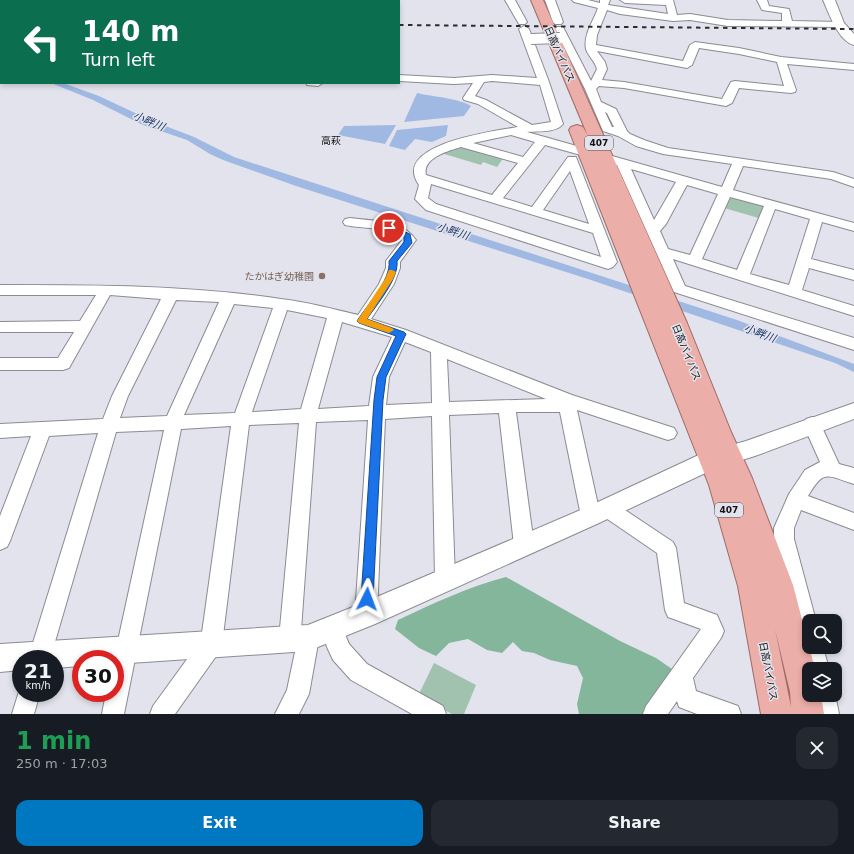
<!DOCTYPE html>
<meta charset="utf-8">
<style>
body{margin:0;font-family:"DejaVu Sans","Noto Sans JP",sans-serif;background:#242831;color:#f1f3f6;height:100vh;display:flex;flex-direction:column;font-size:15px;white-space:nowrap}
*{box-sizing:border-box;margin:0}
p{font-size:13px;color:#9ea1a6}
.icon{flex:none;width:22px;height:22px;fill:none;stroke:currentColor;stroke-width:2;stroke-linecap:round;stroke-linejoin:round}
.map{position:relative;height:714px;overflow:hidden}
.sheet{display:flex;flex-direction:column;background:#171b24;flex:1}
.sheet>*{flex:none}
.hud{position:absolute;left:0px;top:0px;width:400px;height:84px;box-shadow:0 2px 6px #0003;background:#0b6e4f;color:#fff;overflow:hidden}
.tools{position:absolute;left:802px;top:614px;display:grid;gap:8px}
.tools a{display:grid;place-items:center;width:40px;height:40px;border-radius:8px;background:#171b24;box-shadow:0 2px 6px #0003;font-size:20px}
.speed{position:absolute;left:12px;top:650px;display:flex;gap:8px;font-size:20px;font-weight:700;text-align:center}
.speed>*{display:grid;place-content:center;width:52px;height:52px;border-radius:50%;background:#171b24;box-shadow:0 2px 6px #0003;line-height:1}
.speed small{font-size:10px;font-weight:400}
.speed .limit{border:6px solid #d22;background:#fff;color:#111}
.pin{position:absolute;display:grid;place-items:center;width:34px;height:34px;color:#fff;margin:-17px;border:2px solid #fff;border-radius:50%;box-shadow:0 1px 4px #0007}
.me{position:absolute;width:44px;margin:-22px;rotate:3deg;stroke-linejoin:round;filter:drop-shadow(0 0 3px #0008)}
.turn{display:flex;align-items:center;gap:14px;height:84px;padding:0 16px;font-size:18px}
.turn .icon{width:52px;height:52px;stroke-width:2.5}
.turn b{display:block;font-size:28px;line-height:34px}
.round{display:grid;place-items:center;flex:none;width:42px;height:42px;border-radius:12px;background:#242831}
.summary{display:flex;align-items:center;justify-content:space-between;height:68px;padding:0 16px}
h1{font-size:24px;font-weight:700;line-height:30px;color:#1e9e55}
.primary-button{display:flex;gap:8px;margin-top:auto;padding:8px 16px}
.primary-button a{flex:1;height:46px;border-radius:12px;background:#0077c1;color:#fff;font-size:16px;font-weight:700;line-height:46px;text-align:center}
.primary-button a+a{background:#242831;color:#f1f3f6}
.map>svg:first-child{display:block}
.green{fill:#a0c2af}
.forest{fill:#84b69b}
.water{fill:#a0b9e3}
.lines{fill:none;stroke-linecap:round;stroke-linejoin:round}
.minor-casing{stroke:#8a8b93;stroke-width:2}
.tertiary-casing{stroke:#8a8b93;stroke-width:2}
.trunk-casing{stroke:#9d6b67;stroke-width:2}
.minor{fill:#fff;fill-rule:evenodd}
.tertiary{fill:#fff;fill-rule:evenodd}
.trunk{fill:#ecaea8;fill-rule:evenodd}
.rail{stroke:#2b2c2f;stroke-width:2;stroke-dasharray:4.5 4.5;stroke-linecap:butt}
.minor-bridge-casing{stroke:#8a8b93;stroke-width:12;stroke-linecap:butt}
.minor-bridge{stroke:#fff;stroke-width:10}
.route{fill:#1a73e8;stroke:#114b97}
.slow{fill:#f59e0b}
.education-dot{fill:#8d6e63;stroke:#e2e3ec;stroke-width:1.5}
.labels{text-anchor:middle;stroke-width:3;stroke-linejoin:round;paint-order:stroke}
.shield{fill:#e2e3ec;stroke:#515156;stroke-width:1}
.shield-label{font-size:9px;font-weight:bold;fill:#131316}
.street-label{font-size:10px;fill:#131316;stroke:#e2e3ec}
.far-quarter-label{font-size:10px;fill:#131316;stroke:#e2e3ec}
.education-label{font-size:10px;fill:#785e54;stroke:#e2e3ec;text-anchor:end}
.water-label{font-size:11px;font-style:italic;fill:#193568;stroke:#e2e3ec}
</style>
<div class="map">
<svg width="854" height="714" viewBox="0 0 854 714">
<rect width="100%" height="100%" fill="#e2e3ec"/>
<path class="green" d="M 461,145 L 504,157 L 497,167 L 483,162 L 481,165 L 441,153 Z
M 732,197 L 762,205 L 765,208 L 762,219 L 724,208 L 728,198 Z
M 434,663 L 476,685 L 464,714 L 452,714 L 418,696 Z"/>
<path class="forest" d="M 0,0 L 217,0 L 1,1 L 1,57 Z
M 506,577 L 620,641 L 656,658 L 672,669 L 665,686 L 644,714 L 579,714 L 577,704 L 583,678 L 577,666 L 550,660 L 534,653 L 522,651 L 513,642 L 502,653 L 487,650 L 468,639 L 449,643 L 436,656 L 419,648 L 395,629 L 398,620 C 434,603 468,587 506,577 Z"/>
<path class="water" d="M 51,83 L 63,83 L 99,96 L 150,120 L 194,137 L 234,157 L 737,320 L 854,364 L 854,372 L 835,363 L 588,279 L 296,186 L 223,160 L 210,154 L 187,140 L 143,125 L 93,100 Z
M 417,93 C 434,97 458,98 471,106 L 464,116 L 404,122 Z
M 396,125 L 385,144 L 338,135 L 344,126 Z
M 448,125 L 446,136 L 432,142 L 415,139 L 405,150 L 389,146 L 397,130 Z"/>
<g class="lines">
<g class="minor-casing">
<path id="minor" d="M 505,0 L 515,0 L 527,22 L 525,24 L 519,24 Z
M 545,0 L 555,0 L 563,22 L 561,24 L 555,24 L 553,22 Z
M 572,0 L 588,0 L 600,3 L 600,0 L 610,0 L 608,5 L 668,14 L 666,5 L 625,3 L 620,0 L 673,0 L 677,15 L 690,14 L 728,20 L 782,21 L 782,13 L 762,10 L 757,0 L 767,0 L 769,6 L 789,9 L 792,21 L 842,22 L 844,24 L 839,27 L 728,26 L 690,20 L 673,21 L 620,14 L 607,10 L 597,35 L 596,45 L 683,61 L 690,45 L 695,42 L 739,48 L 781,57 L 854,64 L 854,70 L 787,64 L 796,90 L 795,92 L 791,93 L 739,88 L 732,103 L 726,106 L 624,88 L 599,86 L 596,89 L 601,102 L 616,109 L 627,131 L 630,134 L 644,140 L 668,148 L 833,172 L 854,179 L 854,187 L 831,179 L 743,166 L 733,190 L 854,223 L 854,231 L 822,222 L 811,259 L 854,270 L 854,280 L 809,268 L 802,290 L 854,306 L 854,316 L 673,259 L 685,286 L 854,338 L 854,350 L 674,292 L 617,165 L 545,145 L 503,198 L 532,207 L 568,157 L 576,157 L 617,262 L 613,267 L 608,269 L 426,210 L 415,199 L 419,185 C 390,144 495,131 518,127 L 478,104 L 464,100 L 463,98 L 473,83 L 454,84 L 399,81 L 399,75 L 454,78 L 492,75 L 537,78 L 519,29 L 524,26 L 529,29 L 549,82 L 563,124 C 556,133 537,131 527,132 L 722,187 L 732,164 L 663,154 L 636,146 L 618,136 L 603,131 L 585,89 L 555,29 L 557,27 L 563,27 L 591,81 L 597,69 C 595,61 588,56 586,49 C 583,35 594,20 598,8 L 574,2 ZM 699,48 L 739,54 L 777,62 L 784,86 L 735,81 L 731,82 L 722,99 L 624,82 L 602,80 L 607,69 L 605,62 L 597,51 L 687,68 L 692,65 ZM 492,81 L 540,85 L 551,122 L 532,125 L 486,100 L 475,96 L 484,82 ZM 605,112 L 607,113 L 614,127 L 612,127 ZM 511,135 L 535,142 L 523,157 L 473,143 ZM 461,147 L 518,163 L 492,195 L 426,175 C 422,158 448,151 461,147 ZM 631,169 L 676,182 L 654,220 ZM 570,171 L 589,224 L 543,210 ZM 431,184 L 593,233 L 601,257 L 436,204 L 428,198 ZM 687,185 L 718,194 L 690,255 L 668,249 L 660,231 L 666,224 ZM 730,197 L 764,206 L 737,270 L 702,259 ZM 775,209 L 810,219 L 789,285 L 750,274 Z
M 306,83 L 323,83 L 318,86 L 307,85 Z
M 350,218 C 372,221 403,220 416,240 L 400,262 L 400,268 L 394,284 L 371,319 L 406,330 L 572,395 L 674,428 L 677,433 L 674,438 L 668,440 L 577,410 L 598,505 L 599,502 L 606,500 L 613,502 L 673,542 L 676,548 L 684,603 L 717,615 L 724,631 L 721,638 L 693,678 L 696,691 L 738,706 L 741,714 L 697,714 L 679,707 L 677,701 L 668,714 L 643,714 L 646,706 L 701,629 L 668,617 L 665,610 L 657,553 L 600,514 L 598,522 L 591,524 L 584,522 L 581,516 L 560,412 L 516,412 L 534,545 L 531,551 L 524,554 L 517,551 L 514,545 L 499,413 L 449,415 L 455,579 L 452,586 L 445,588 L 438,586 L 435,579 L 432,416 L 385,419 L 377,615 L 373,622 L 366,625 L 359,622 L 355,615 L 368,420 L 316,422 L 301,630 L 308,627 L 316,631 L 319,638 L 309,694 L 299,714 L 275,714 L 287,690 L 296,647 L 290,650 L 282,646 L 279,639 L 299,423 L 249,425 L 222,644 L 219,652 L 175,714 L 150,714 L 153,706 L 201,640 L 231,426 L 181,429 L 124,714 L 102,714 L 106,693 L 115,693 L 115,659 L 114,659 L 164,430 L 116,432 L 50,659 L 28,659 L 98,433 L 49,436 L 10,541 L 7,547 L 0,550 L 0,516 L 31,436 L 0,438 L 0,424 L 103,419 L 112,396 L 161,299 L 110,295 L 69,368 L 63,370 L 0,370 L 0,358 L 58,358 L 74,332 L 0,332 L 0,322 L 80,321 L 96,295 L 0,295 L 0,285 C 94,285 188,285 281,299 C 307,302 333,309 358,315 L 379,284 L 386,268 L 386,261 L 402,240 C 389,226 363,229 345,225 L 343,222 L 345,219 ZM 176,300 L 219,302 L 167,416 L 120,418 L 128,396 ZM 234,304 L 273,308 L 235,413 L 184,415 ZM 287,310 L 327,318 L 301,409 L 252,412 ZM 342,322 L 392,337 L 373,377 L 369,406 L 318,409 ZM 405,342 L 431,352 L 432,403 L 386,405 L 389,377 ZM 447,359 L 546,399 L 449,402 Z
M 812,417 L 818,419 L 839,464 L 854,468 L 854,484 C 826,475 824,469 808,496 L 854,513 L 854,530 L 801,510 L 794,528 L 794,539 L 816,621 L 809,621 L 809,647 L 823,647 L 829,669 L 809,669 L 809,674 L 801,647 L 804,641 L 801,640 L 798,633 L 774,539 L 774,528 L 789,494 L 805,470 L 820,462 L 803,424 L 806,419 Z
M 332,619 L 340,622 L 349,644 L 367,664 L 443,706 L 446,714 L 412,714 L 351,680 L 333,660 L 327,647 L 321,629 L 324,622 Z
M 21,685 L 21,693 L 40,693 L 34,714 L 12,714 Z
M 835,694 L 839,714 L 817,714 L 813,695 Z"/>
</g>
<g class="tertiary-casing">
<path id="tertiary" d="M 823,0 L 835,0 L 844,23 L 854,34 L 854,45 C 838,41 829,13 823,0 Z
M 854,403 L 854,419 L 755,456 L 716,468 L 599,523 L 375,624 L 308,651 L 115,664 L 115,659 L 81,659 L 81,666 L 55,668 L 55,659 L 21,659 L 21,670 L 0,672 L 0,644 L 308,625 L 358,605 L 583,509 L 703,453 L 746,441 Z"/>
</g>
<g class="trunk-casing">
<path id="trunk" d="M 531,0 L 543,0 L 687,323 L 731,432 L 752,478 L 793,585 L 815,669 L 809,669 L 809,695 L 821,695 L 824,714 L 761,714 L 738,586 L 709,485 L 569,130 L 571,127 L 577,125 L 583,127 L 588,136 ZM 775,629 L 790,692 L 791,707 Z"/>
</g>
<use href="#minor" class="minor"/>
<use href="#tertiary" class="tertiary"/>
<use href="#trunk" class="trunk"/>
<path class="rail" d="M 399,25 L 854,29"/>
<g class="minor-bridge-casing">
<path id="minor-bridge" d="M 531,39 L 560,38"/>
</g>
<use href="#minor-bridge" class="minor-bridge"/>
</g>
<path class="route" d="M 389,225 L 410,234 L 412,243 L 397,261 C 399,279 377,304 367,319 L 404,332 L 406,334 L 386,377 L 383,400 L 373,599 L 371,603 L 367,605 L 363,603 L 361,599 L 374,400 L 377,377 L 396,336 L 359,323 L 357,321 C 368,304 391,280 389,261 L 404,242 L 404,237 L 387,229 L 387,226 Z"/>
<path class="slow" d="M 389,270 L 392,270 L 396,272 L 393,279 L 367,319 L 392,328 L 394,330 L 389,333 L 359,323 L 357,321 L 385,279 Z"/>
<circle class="education-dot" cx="322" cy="276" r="4"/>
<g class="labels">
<g class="shield">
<rect x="585" y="136" width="28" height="14" rx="3"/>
<rect x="715" y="503" width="28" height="14" rx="3"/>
</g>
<g class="shield-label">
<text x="599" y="146">407</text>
<text x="729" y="513">407</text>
</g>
<g class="street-label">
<text transform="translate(560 54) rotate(66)" y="4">日高バイパス</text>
<text transform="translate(687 352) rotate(68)" y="4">日高バイパス</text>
<text transform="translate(769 671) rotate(79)" y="4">日高バイパス</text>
</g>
<g class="far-quarter-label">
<text x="331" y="144">高萩</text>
</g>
<g class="education-label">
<text x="314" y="280">たかはぎ幼稚園</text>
</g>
<g class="water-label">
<text transform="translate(149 121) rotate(23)" y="4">小畔川</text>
<text transform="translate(453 231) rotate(18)" y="4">小畔川</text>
<text transform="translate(760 333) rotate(20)" y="4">小畔川</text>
</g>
</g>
</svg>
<div class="tools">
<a><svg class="icon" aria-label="search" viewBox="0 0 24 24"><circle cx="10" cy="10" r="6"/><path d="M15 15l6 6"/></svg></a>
<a><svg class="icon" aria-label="layers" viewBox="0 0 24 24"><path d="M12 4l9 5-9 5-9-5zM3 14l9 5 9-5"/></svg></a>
</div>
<div class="speed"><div>21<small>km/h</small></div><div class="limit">30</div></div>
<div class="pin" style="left:389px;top:228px;background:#d93025"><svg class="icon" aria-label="arrive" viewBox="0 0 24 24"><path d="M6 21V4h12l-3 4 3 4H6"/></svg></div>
<svg class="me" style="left:367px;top:599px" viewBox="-20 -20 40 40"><path d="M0-17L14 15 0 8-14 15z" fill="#1a73e8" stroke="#fff" stroke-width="4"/></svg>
<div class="hud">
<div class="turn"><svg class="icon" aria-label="left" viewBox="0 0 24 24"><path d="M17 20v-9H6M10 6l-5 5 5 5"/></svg><div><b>140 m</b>Turn left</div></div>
</div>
</div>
<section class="sheet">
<div class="summary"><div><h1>1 min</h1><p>250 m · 17:03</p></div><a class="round"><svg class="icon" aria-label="close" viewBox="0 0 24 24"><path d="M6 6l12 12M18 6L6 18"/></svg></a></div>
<div class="primary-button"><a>Exit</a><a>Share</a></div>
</section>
